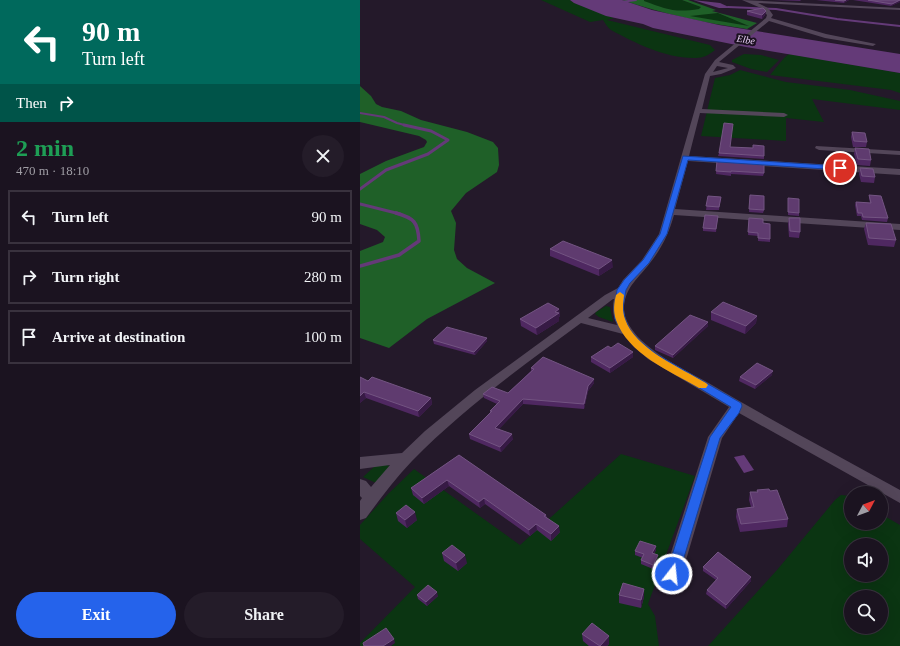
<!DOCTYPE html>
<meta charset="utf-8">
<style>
body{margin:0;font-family:"Times New Roman",serif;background:#241c29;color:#f1f3f6;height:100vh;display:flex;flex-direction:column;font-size:15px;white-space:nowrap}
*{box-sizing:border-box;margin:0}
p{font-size:13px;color:#a09ea5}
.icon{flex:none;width:22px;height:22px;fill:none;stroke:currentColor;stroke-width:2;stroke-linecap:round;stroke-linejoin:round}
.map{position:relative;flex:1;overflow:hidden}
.sheet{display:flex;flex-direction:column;background:#1b1320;width:360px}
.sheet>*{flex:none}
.hud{background:#00695c;color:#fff;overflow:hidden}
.needle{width:26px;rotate:49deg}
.tools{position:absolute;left:484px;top:486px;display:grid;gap:8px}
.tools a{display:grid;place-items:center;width:44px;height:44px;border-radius:50%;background:#1b1320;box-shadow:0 4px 16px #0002,0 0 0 1px #39323e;font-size:20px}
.pin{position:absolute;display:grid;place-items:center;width:34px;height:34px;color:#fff;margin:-17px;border:2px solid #fff;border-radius:50%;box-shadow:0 1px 4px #0007}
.me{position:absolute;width:44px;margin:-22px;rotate:16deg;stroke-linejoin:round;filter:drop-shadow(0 0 3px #0008)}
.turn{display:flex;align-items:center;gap:14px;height:84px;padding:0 16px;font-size:18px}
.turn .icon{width:52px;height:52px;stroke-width:2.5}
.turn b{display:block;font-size:28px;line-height:34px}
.then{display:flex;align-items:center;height:38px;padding:0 16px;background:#0003;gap:8px;font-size:15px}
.round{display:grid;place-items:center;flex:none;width:42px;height:42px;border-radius:21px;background:#241c29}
.overview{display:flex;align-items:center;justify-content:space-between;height:68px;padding:0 16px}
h1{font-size:24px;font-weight:600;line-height:30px;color:#1e9e55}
.button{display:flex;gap:8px;margin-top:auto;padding:8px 16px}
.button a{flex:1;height:46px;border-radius:24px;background:#2563eb;color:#fff;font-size:16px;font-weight:600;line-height:46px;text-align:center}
.button a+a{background:#241c29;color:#f1f3f6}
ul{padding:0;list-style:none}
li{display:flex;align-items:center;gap:12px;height:54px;margin:0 8px 6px;padding:0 8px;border:2px solid #39323e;border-radius:0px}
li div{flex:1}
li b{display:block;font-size:15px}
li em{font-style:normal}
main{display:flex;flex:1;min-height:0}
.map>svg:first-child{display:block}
.green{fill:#0b3512;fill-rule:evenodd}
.forest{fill:#1f6028;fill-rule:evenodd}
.water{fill:#643a78}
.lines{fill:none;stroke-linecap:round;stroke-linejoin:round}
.stream-far2{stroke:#643a78;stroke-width:2}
.stream-far1{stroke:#643a78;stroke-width:3}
.stream{stroke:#643a78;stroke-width:3.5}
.minor{fill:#534659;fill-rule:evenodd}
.wall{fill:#4f2861}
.shaded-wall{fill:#371a45}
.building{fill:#5f3b6f;stroke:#735482}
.route{fill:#2563eb;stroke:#184099}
.slow{fill:#f59e0b}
.labels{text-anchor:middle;stroke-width:4;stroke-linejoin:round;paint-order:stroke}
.far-water-label{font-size:10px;font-style:italic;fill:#e9d1f6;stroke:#1b1020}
</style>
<main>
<section class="sheet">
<div class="hud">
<div class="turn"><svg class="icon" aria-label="left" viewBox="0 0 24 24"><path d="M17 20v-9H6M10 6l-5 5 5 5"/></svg><div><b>90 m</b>Turn left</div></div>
<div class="then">Then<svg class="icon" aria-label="right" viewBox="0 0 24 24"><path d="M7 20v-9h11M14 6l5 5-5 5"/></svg></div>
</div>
<div class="overview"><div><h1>2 min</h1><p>470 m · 18:10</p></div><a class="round"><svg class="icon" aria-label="close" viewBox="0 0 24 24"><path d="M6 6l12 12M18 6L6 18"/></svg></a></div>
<ul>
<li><svg class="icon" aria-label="left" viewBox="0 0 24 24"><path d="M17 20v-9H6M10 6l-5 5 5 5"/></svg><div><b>Turn left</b></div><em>90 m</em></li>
<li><svg class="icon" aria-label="right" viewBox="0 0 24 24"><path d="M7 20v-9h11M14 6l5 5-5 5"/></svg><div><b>Turn right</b></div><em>280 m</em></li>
<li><svg class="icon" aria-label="arrive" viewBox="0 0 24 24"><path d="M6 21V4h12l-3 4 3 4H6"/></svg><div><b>Arrive at destination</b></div><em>100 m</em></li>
</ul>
<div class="button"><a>Exit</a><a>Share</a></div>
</section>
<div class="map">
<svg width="540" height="646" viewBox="0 0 540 646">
<rect width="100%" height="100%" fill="#24192a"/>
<path class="green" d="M 181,0 L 210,0 L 214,3 L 254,18 L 247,20 L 350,45 L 355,50 C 349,55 343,58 336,58 C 307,59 275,43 251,30 C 248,28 245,23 243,20 L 230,22 Z
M 284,0 L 322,0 L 342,7 C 325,18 300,7 283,1 Z
M 358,13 L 390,26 L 330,17 L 330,15 Z
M 384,54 L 401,55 L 419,60 L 407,72 L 391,69 L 372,62 L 372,60 Z
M 429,54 L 540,73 L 540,93 L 531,90 L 410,75 L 424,58 Z
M 380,70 L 426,82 L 490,90 L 540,101 L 540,110 L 452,99 L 464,122 L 426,118 L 426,141 L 341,136 L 355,78 L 370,75 Z
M 246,306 L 250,307 L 253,322 L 239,317 L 235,314 L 236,312 Z
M 261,454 L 335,476 L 288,604 L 295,616 L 299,646 L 0,646 L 0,643 L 55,587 L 0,539 L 0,525 L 28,494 L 54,469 L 160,545 Z
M 24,464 L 32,467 L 16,483 L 3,477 L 15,466 Z
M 481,495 L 491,496 L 491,523 L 521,523 L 521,514 L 540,525 L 540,646 L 348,646 L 417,570 L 475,500 ZM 491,545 L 521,545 L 521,575 L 491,575 ZM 491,597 L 521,597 L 521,627 L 491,627 Z"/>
<path class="forest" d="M 262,0 L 284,0 L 284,1 C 306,9 314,13 339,9 L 341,7 L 322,0 L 328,0 L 356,10 L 352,11 L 397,23 L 387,29 C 345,23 303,14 262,0 ZM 358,13 L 389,26 L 330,16 Z
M 0,86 L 11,96 L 16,104 L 22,107 L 41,111 L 61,120 L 107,132 L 133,142 L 138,148 L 139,165 L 137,172 L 106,193 L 91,211 L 96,223 L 94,250 L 97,259 L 107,268 L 135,283 L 67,319 L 29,348 L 0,338 L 0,251 L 23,242 L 25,237 L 17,230 L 0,224 L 0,174 L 26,161 L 64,147 L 67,142 L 66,140 L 59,136 L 0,122 Z"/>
<path class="water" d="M 210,0 L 262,0 L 292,10 L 359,25 L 540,54 L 540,73 L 386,47 L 293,28 L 283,24 L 246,16 L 214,3 Z
M 333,0 L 360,3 L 371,8 L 359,8 Z
M 384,455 L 394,470 L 384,473 L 374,457 Z"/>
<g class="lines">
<path class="stream-far2" d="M 261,2 L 276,0
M 368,7 L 416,9 L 477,19 L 540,26
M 0,113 L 24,117 L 37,123 L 48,126"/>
<path class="stream-far1" d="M 0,189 L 26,170 L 68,154 L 88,140 L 71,131 L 44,125
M 0,204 L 40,214"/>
<path class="stream" d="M 0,266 L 39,255 L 59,241 C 58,222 54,218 36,213"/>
<path class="minor" d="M 382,0 L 540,8 L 540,10 L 398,3 L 408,8 L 413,15 L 411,18 L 466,34 L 516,44 L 513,46 L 465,38 L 409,21 L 359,62 L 373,65 L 376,68 L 361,74 L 350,76 L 342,109 L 424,113 L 428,115 L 424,117 L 340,113 L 329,156 L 540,169 L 540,175 L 328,161 L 315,209 L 540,224 L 540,230 L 314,215 C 309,233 302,248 290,263 C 279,278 266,286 264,306 C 263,319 272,331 281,340 C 301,359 329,372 352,385 C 414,422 477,455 540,490 L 540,503 L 379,413 L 362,438 L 318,587 L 315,593 L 309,595 L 303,593 L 300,587 L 348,437 L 369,407 L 288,359 L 273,346 L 263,334 L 221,323 C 162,366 103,409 52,461 C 35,479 20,499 6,518 L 0,520 L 0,501 L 2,498 L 0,496 L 0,479 L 6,481 L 11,487 L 30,465 L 0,469 L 0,457 L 42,453 L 65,431 L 115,390 L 245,295 L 258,288 L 263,280 L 282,260 L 299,234 L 345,74 L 355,60 L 406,18 L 407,15 L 401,8 ZM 357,66 L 368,68 L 353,72 ZM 253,299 L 254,299 C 252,308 253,316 257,325 L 228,318 Z
M 456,146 L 540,151 L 540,155 L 459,150 L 455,148 Z"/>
</g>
<path class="wall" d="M 412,0 L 441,0 L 440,1 Z
M 456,0 L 489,0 L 484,3 Z
M 493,0 L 540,0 L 540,2 L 531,6 Z
M 387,11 L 406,11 L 405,15 L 402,19 L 387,15 Z
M 492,132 L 507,142 L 506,147 L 493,147 L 491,137 Z
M 370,147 L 404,156 L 404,159 L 358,156 L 359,153 Z
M 495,148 L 511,160 L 510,166 L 497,165 L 494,154 Z
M 357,161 L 404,173 L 403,176 L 371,174 L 371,176 L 356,174 Z
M 500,168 L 515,177 L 514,183 L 501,182 L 499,174 Z
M 390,195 L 404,210 L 403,213 L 389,212 Z
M 509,195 L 528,218 L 527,222 L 502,220 L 501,216 L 497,216 L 495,205 L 496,202 L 510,203 L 509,198 Z
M 348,196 L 361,197 L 359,210 L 346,210 Z
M 428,198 L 439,213 L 439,216 L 428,215 Z
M 358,216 L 356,232 L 343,231 L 343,228 Z
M 389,218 L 403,223 L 410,239 L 410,242 L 398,241 L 398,236 L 388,235 Z
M 429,218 L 440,232 L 439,238 L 429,237 L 428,224 Z
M 506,223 L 536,240 L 534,247 L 508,245 L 504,229 Z
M 190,249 L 253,267 L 239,276 L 190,256 Z
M 199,309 L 200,316 L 199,317 L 199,321 L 177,335 L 161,326 L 160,319 Z
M 351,312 L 397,316 L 396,323 L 385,334 L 351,320 Z
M 348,322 L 348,326 L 313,358 L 295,350 L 295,346 Z
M 73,340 L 127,341 L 115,355 L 74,344 Z
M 251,348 L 273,357 L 250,373 L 231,362 L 231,357 Z
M 171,368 L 234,379 L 234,383 L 228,391 L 224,409 L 163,404 L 139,429 L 153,439 L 141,452 L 110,439 L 109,434 L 130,413 L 130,411 L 137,404 L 124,398 L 123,394 L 148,393 L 171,371 Z
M 412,375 L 395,389 L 379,381 L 380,377 Z
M 8,381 L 71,398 L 72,404 L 59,417 L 6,398 L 0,403 Z
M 99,455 L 186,515 L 187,518 L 200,532 L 191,541 L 177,530 L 170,536 L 125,504 L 120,508 L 89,486 L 64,504 L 53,495 L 51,488 Z
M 397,490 L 410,491 L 428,519 L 427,527 L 380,532 L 376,517 L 377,509 L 391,507 L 389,500 L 390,492 L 397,492 Z
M 36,513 L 57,520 L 47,528 L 38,521 Z
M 296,546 L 296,550 L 294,554 L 298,555 L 297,559 L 293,569 L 281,564 L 281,560 L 283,558 L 275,555 L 275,551 Z
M 82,553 L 107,563 L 98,571 L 84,561 Z
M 343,567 L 391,581 L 366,609 L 346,594 L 347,590 L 356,580 L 343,571 Z
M 284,589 L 284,597 L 281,608 L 259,603 L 259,595 Z
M 57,595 L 78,596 L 67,606 L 58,599 Z
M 222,634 L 249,644 L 247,646 L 229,646 L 223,641 Z"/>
<path class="shaded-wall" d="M 486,0 L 489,0 L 484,3 L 484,1 Z
M 540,0 L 540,2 L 531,6 L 532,4 Z
M 406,11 L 405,15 L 402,19 L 402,15 Z
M 252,260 L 253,267 L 239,276 L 239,269 Z
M 199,309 L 200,316 L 199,317 L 199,321 L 177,335 L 176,328 Z
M 397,316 L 396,323 L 385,334 L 386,326 Z
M 348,322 L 348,326 L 313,358 L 313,355 Z
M 127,338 L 127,341 L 115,355 L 114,352 Z
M 273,352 L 273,357 L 250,373 L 250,368 Z
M 413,371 L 412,375 L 395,389 L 396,385 Z
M 234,379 L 234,383 L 228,391 L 224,409 L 224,404 L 228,386 Z
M 4,392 L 6,398 L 0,403 L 0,396 Z
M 71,398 L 72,404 L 59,417 L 58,411 Z
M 163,399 L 163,404 L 136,432 L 135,428 Z
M 152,434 L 153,439 L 141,452 L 140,447 Z
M 87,480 L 89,486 L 64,504 L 62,498 Z
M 124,498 L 125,504 L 120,508 L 119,502 Z
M 55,512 L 57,520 L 47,528 L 45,520 Z
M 176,524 L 177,530 L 170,536 L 169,530 Z
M 199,526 L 200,532 L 191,541 L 191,534 Z
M 296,546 L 296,550 L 292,557 L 292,553 Z
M 105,555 L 107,563 L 98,571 L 96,563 Z
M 298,555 L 297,559 L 293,569 L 293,565 Z
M 391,577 L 391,581 L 366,609 L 366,605 Z
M 284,589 L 284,597 L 281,608 L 281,600 Z
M 77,592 L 78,596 L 67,606 L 66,602 Z
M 249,636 L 249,644 L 247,646 L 240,646 Z
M 34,639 L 35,643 L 31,646 L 23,646 Z"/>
<path class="building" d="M 475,0 L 486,0 L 484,1 Z
M 508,0 L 540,0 L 532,4 Z
M 403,8 L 406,11 L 402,15 L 387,11 Z
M 364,123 L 373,124 L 370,147 L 393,148 L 393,145 L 404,146 L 404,156 L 359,153 Z
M 492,132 L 505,133 L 507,142 L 494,141 Z
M 495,148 L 509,149 L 511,160 L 498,159 Z
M 357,161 L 404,164 L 404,173 L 371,171 L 371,172 L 356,171 Z
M 500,168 L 513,169 L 515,177 L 502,176 Z
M 390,195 L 404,196 L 404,210 L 389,209 Z
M 509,195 L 521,196 L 528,218 L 503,217 L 502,213 L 498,213 L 496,202 L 511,203 Z
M 348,196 L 361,197 L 359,207 L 346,206 Z
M 428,198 L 439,199 L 439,213 L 428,212 Z
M 345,215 L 358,216 L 356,229 L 343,228 Z
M 389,218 L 403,219 L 403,223 L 410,224 L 410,239 L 398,238 L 398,233 L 388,232 Z
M 429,218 L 440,218 L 440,232 L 430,231 Z
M 506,223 L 531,224 L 536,240 L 509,238 Z
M 203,241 L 252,260 L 239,269 L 190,249 Z
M 363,302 L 397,316 L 386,326 L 351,312 Z
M 188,303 L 199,309 L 195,312 L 199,313 L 176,328 L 160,319 Z
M 330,315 L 348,322 L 313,355 L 295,346 Z
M 87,327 L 127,338 L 114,352 L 73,340 Z
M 258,343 L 273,352 L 250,368 L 231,357 L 248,346 L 251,348 Z
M 183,357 L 234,379 L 228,386 L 224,404 L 163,399 L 135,428 L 152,434 L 140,447 L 109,434 L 132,411 L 130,411 L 140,401 L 123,394 L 132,387 L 148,393 L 174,369 L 171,368 Z
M 397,363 L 413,371 L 396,385 L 380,377 Z
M 0,377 L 8,381 L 12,377 L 71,398 L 58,411 L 4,392 L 0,396 Z
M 99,455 L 186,515 L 184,516 L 199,526 L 191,534 L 176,524 L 169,530 L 124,498 L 119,502 L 87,480 L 62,498 L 51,488 Z
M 409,489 L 410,491 L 417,490 L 428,519 L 381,524 L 377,509 L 394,507 L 390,492 L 398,492 L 397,490 Z
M 46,505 L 55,512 L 45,520 L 36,513 Z
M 280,541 L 296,546 L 292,553 L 298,555 L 293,565 L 281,560 L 284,554 L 275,551 Z
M 92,545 L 105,555 L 96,563 L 82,553 Z
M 358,552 L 391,577 L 366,605 L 347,590 L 358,578 L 343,567 Z
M 263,583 L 284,589 L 281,600 L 259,595 Z
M 68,585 L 77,592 L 66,602 L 57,595 Z
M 232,623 L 249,636 L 240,646 L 222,634 Z
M 26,628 L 34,639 L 23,646 L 4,646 L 3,643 Z"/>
<path class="route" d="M 323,156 L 480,166 L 483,168 L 480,170 L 328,160 L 307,234 L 289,263 L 270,283 L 266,290 L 263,307 L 265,319 L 270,330 L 280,341 L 296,354 L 381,403 L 382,406 L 379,413 L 360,438 L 319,574 L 317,578 L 312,579 L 308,578 L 306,574 L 350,437 L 371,407 L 289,358 L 273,345 L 261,330 L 255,319 L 254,307 L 257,290 L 264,280 L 283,260 L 300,234 Z"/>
<path class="slow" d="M 260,292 L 264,295 C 263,303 262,311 265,319 C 275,349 321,368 346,383 L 348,385 L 346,388 L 339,388 C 310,371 268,354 256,320 C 253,311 254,303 256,295 Z"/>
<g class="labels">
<g class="far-water-label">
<text transform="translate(386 39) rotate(9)" y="4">Elbe</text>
</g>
</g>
</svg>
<div class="tools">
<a><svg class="needle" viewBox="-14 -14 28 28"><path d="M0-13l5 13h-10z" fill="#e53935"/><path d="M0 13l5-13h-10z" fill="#a09ea5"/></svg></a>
<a><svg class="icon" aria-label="sound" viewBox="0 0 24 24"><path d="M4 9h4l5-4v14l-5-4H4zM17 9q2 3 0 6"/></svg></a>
<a><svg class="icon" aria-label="search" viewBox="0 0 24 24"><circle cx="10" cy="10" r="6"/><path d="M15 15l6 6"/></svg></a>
</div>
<div class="pin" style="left:480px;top:168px;background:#d93025"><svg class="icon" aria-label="arrive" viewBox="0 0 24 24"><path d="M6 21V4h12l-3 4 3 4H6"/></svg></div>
<svg class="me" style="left:312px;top:574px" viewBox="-20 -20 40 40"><circle r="17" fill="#2563eb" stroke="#fff" stroke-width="3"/><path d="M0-11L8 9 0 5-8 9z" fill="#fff"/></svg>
</div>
</main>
